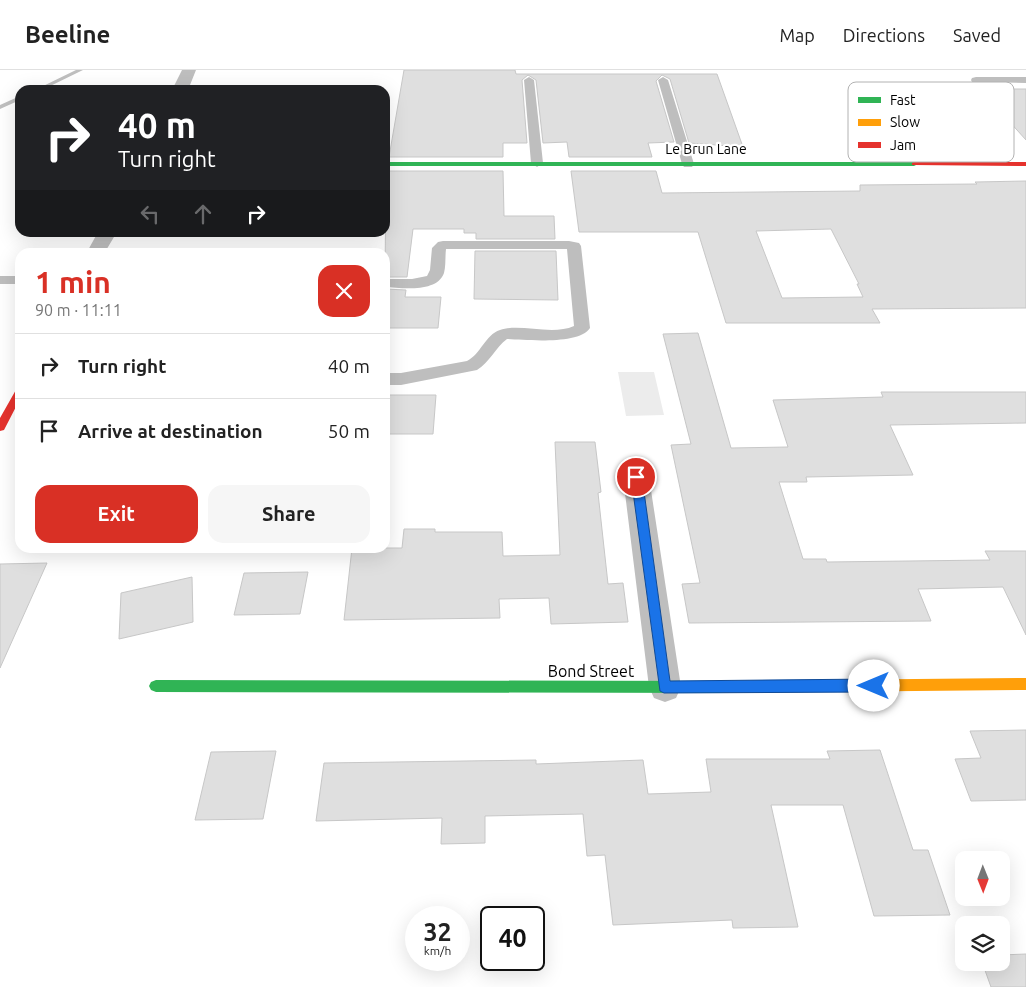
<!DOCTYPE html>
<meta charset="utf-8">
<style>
body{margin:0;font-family:Ubuntu,sans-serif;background:#f6f6f6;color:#222;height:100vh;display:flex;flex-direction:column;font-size:19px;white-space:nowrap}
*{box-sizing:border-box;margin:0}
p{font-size:16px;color:#767676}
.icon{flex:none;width:28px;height:28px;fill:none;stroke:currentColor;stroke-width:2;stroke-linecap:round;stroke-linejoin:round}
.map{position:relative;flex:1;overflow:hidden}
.panel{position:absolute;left:15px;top:178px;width:375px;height:305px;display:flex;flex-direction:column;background:#fff;border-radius:15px;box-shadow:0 5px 20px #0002}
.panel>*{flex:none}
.banner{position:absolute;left:15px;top:15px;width:375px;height:152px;border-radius:15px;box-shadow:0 5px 20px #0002;background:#202124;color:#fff;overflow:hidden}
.needle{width:32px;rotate:179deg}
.buttons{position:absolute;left:955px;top:781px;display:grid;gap:10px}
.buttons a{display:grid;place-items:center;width:55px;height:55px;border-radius:10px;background:#fff;box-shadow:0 5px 20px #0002;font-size:25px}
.speed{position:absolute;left:405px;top:836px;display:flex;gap:10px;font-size:25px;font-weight:700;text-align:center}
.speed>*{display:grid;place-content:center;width:65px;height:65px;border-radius:50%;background:#fff;box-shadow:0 5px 20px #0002;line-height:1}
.speed small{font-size:12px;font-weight:400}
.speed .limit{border:2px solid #111;border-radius:8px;background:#fff;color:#111}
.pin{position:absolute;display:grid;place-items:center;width:42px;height:42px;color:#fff;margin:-21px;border:2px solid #fff;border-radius:50%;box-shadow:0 1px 5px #0007}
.me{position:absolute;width:55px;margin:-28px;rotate:270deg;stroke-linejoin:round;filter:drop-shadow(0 0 4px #0008)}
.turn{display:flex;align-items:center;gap:18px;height:105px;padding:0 20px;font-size:22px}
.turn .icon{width:65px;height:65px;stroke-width:2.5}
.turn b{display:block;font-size:35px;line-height:42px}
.lanes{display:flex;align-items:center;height:48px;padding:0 20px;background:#0003;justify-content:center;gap:25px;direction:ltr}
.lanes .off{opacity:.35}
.round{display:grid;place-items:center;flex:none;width:52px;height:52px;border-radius:15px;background:#f6f6f6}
.summary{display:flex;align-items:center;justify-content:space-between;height:85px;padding:0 20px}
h1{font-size:30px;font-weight:700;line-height:38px;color:#d93025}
.action{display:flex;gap:10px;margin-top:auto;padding:10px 20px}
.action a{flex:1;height:58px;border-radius:15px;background:#d93025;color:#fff;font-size:20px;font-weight:700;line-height:58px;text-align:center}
.action a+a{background:#f6f6f6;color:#222}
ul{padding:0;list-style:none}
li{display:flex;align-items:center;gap:15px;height:65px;padding:0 20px;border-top:1px solid #e0e0e0}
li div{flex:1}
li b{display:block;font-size:19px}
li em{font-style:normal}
header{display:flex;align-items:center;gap:30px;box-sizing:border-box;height:70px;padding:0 25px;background:#fff;border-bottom:1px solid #e0e0e0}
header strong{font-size:24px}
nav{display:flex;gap:28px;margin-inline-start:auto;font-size:18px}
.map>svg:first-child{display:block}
.green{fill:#ececec}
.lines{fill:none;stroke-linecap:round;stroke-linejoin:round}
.stream{fill:#bfbfbf;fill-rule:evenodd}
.building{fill:#dfdfdf;stroke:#c7c7c7;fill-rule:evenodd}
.lane{fill:#bebebe;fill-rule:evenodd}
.street{fill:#bebebe;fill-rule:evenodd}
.fast{fill:#30b455;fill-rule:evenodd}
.slow{fill:#ff9f0a;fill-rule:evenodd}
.jam{fill:#e5322d;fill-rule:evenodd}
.route{fill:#1a73e8;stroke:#114b97}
.labels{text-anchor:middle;stroke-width:4.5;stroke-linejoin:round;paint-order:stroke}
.far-street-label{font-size:14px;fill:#000;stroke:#fff}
.street-label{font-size:16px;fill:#000;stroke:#fff}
.key{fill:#fff;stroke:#b2b2b2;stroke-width:1}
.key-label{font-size:14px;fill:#000}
</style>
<header>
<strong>Beeline</strong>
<nav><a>Map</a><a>Directions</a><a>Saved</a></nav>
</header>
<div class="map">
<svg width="1026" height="917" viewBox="0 0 1026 917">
<rect width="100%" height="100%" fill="#fff"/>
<path class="green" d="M 126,163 L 126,162 L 281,163 L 280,167 L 124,166 Z
M 618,302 L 654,302 L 664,345 L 626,346 Z"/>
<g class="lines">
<path class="stream" d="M 76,0 L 83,0 L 42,20 L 35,20 Z
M 20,26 L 20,30 L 0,39 L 0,35 Z"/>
</g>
<path class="building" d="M 404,0 L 515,0 L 516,4 L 717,4 L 743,77 L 689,73 L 670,9 L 662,5 L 656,11 L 674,72 L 648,73 L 652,87 L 569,87 L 567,72 L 543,73 L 536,10 L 528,5 L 522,10 L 527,73 L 503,73 L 503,87 L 389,87 Z
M 980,19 L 1026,19 L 1026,70 Z
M 386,101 L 503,101 L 504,146 L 554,146 L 555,169 L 476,169 L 476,163 L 464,163 L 464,159 L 413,159 L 407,207 L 385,207 Z
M 571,101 L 656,101 L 662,123 L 860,121 L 860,115 L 977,114 L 975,112 L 1026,111 L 1026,238 L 872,239 L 880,253 L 726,253 L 698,162 L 579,162 ZM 831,159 L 859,214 L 857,214 L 863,227 L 782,228 L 756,161 Z
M 475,181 L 556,181 L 558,230 L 474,229 Z
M 385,219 L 406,220 L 405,227 L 441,227 L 438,258 L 385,258 Z
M 698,263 L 731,378 L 788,377 L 773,330 L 883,327 L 881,322 L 1026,322 L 1026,353 L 890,355 L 913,405 L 806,407 L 807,412 L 779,412 L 803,489 L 826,489 L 827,492 L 990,490 L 985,481 L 1026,481 L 1026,565 L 1003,517 L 918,519 L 931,551 L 689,553 L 682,514 L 700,513 L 671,375 L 691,374 L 663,264 Z
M 385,325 L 436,325 L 433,364 L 385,364 Z
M 555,372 L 595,372 L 601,422 L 598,423 L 608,514 L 623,513 L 628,552 L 551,554 L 549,528 L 499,529 L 500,548 L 344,550 L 352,478 L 402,478 L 404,459 L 435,459 L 435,462 L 502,462 L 503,486 L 560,485 Z
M 47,493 L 0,598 L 0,494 Z
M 308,502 L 300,544 L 234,545 L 244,503 Z
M 192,507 L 193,552 L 119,569 L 121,523 Z
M 1026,660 L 1026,730 L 971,731 L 955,689 L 981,688 L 970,661 Z
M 880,680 L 913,780 L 928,780 L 950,845 L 874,846 L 843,735 L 771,735 L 798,857 L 733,858 L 732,850 L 613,855 L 605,785 L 587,786 L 583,744 L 485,746 L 485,773 L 441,774 L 442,748 L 316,751 L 324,693 L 536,690 L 536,694 L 643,690 L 648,724 L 711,722 L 706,689 L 830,689 L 827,681 Z
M 276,681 L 263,749 L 195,750 L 211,682 Z
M 1026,884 L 1026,917 L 991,917 L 982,892 L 1001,892 L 1001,885 Z"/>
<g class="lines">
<path class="lane" d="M 529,7 L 534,10 L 543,93 L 537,97 L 531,93 L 524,10 Z
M 663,7 L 668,10 L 694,94 L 692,97 L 684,97 L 682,94 L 658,10 Z
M 976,7 L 1026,7 L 1026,13 L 972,12 L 971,10 L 972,8 Z
M 443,171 L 569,171 L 579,173 L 581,176 L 590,258 C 579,275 526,270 507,269 C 495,278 490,292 477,300 L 401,315 L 385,315 L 385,303 L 401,303 L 467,291 C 481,284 485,265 500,260 C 520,253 552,266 574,256 L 567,179 L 446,179 C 445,187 446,196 444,203 C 437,223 402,218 385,217 L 385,209 L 412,209 L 427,206 L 430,200 L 432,178 L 438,172 Z
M 0,206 L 20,206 L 20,214 L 0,214 Z"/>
<path class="street" d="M 182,0 L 196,0 L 188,20 L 172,20 Z
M 98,162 L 117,162 L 105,182 L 87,182 Z
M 636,397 L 645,400 L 649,407 L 681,617 L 676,628 L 665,632 L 654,628 L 649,617 L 623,407 L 627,400 Z"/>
<path class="fast" d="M 385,92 L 914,92 L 918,94 L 914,96 L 385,96 Z
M 156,610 L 722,611 L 727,613 L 729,617 L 727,621 L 722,623 L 156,622 L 151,620 L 149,616 L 151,612 Z"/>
<path class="slow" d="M 1026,608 L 1026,620 L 722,623 L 717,621 L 715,617 L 717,613 L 722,611 Z"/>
<path class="jam" d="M 914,92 L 1026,92 L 1026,96 L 912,95 L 912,93 Z
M 20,317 L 20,329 L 4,360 L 0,361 L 0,348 L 17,318 Z"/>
</g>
<path class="route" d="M 636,403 L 642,407 L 670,611 L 874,609 L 879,611 L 880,616 L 879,620 L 874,622 L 664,623 L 660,621 L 631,407 Z"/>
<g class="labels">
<g class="far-street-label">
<text x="706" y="84">Le Brun Lane</text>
</g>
<g class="street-label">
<text x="591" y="607">Bond Street</text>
</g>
</g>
<rect x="848" y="12" width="166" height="80" rx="8" class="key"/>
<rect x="858" y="27" width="23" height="6" fill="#30b455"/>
<rect x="858" y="49" width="23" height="7" fill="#ff9f0a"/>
<rect x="858" y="72" width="23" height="6" fill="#e5322d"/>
<g class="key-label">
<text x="890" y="35">Fast</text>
<text x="890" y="57">Slow</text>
<text x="890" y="80">Jam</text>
</g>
</svg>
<div class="buttons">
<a><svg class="needle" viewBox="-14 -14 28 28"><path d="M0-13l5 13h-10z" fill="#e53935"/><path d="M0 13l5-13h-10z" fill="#767676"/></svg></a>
<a><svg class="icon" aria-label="layers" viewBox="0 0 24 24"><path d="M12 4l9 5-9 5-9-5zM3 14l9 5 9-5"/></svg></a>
</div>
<div class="speed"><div>32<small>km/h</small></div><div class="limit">40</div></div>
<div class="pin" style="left:636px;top:407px;background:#d93025"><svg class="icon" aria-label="arrive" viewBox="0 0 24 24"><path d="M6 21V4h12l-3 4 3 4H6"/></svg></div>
<svg class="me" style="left:874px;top:616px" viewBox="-20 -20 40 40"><circle r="19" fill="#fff"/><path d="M0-13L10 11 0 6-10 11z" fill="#1a73e8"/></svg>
<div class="banner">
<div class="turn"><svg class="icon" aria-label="right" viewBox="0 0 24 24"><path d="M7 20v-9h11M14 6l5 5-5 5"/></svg><div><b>40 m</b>Turn right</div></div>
<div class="lanes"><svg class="icon off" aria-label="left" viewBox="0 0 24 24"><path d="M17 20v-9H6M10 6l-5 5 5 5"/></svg><svg class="icon off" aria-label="ahead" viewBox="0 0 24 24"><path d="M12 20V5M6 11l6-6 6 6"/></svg><svg class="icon" aria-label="right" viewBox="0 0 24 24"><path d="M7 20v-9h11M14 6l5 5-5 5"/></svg></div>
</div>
<section class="panel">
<div class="summary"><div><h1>1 min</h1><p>90 m · 11:11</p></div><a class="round" style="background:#d93025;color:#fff"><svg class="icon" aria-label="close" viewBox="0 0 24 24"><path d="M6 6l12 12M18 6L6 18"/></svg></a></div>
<ul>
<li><svg class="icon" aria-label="right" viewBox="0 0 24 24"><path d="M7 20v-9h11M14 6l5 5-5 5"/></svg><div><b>Turn right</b></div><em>40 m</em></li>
<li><svg class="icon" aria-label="arrive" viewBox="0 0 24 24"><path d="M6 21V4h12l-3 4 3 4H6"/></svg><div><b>Arrive at destination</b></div><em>50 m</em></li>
</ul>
<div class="action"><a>Exit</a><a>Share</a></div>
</section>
</div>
